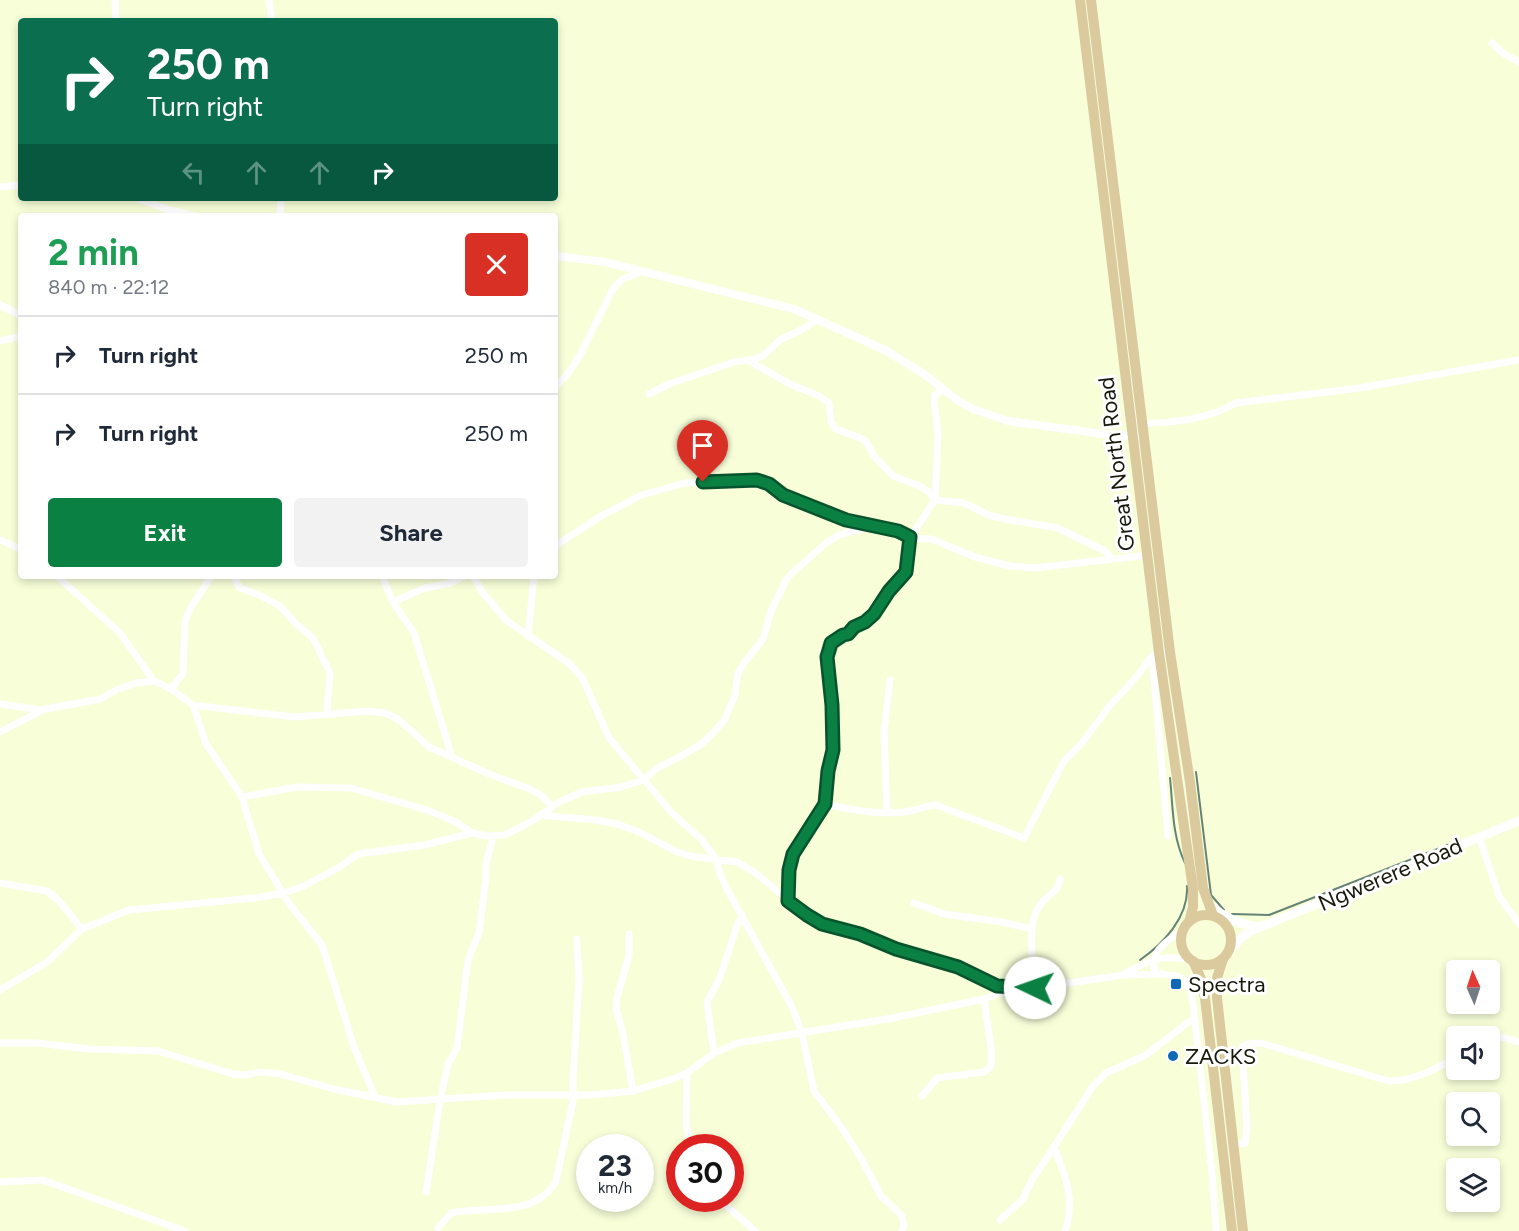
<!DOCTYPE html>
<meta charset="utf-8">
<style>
body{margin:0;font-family:Figtree,sans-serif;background:#f2f2f3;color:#1f2937;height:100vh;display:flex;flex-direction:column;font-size:22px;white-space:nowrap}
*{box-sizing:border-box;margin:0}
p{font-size:20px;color:#747a83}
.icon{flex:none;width:33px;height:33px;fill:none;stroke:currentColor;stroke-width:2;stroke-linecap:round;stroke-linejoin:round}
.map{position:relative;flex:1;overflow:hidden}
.panel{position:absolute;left:18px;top:213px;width:540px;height:366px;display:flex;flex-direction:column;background:#fff;border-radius:6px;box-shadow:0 3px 9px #0003}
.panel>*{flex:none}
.banner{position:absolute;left:18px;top:18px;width:540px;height:183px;border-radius:6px;box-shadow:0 3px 9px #0003;background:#0b6e4f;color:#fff;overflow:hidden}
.needle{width:39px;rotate:357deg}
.tools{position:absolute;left:1446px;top:960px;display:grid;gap:12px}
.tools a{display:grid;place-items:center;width:54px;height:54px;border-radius:6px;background:#fff;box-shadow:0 3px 9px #0003;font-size:30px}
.speed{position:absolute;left:576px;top:1134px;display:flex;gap:12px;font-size:30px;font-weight:700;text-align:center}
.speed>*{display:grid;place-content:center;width:78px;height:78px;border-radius:50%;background:#fff;box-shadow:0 3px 9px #0003;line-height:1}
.speed small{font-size:15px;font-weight:400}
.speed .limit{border:9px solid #d22;background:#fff;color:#111}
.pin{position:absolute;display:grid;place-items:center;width:51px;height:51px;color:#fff;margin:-62px -26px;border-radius:50% 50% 50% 0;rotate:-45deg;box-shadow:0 0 6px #0007}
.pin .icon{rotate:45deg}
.me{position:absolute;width:66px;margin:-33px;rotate:273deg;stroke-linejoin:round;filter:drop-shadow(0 0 4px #0008)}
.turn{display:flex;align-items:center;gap:21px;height:126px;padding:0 30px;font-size:27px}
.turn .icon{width:78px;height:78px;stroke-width:2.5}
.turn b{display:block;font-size:42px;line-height:51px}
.lanes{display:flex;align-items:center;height:57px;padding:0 30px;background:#0003;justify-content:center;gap:30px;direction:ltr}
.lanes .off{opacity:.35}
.round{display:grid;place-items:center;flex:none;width:63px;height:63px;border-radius:6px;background:#f2f2f3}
.headline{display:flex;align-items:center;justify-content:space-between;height:102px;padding:0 30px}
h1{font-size:36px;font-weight:700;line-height:45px;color:#1e9e55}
.action{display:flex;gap:12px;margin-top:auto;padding:12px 30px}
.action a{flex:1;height:69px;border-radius:6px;background:#0b8043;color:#fff;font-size:24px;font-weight:700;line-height:69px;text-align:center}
.action a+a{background:#f2f2f3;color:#1f2937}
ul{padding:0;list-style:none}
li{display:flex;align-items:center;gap:18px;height:78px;padding:0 30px;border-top:2px solid #e0e1e3}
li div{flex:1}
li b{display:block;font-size:22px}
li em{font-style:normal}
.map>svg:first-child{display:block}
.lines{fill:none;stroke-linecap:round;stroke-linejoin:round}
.stream{stroke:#658375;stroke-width:2}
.minor{stroke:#fff;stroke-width:7}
.tertiary{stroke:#fff;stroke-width:8}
.secondary{stroke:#fff;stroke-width:9}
.primary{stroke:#daca9e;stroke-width:10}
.route-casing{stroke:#07532c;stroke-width:15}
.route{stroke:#0b8043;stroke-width:10}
.poi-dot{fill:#0f67b5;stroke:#fff;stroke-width:2}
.labels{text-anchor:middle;stroke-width:6;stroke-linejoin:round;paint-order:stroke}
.street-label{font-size:22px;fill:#17190b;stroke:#fff}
.poi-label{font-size:22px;fill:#17190b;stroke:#fff;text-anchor:start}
</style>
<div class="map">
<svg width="1519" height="1231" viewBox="0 0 1519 1231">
<rect width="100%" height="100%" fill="#f7fed8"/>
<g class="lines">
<path class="stream" d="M 1196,772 L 1211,895 L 1224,910
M 1170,778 C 1173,807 1172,836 1185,863
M 1232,914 L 1269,915 L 1458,841
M 1140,960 C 1163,944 1189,917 1187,886"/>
<path class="minor" d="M 115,0 L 116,21
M 269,0 L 272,21
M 1492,43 L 1504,54 L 1519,62
M 0,187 L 21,185
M 137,198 L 166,209 L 195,216
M 280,216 L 281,198
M 0,341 L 21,336
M 747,360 L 790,384 L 819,396 L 829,403 L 831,422 L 836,429 L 865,440 L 874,456 L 893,476 L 920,486 L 929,492 L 935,500 L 964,503 L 991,516 L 1016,521 L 1058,528 L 1105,551 L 1113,559
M 555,388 L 569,372 L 580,355 L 613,289 L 622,279 L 641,272
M 649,394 L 669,384 L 734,362 L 756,359 L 764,355 L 780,340 L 803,329 L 818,319
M 1142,424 C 1175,422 1207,420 1236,403 L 1360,388 L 1519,360
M 0,540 L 21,549
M 555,546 L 601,516 L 642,495 L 685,483 L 746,480 L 757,480 L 769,484 L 783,495 L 846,520 L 898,532 L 910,538 L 931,539 L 975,557 L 1010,566 L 1035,568 L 1149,555
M 57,576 L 120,633 L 154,681 L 171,689 L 193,705 L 206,744 L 242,797 L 259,854 L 291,906 L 322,945 L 354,1047 L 375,1097
M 236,576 L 236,582 L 240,588 L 259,595 L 280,606 L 296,624 L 313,638 L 330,673 L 327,713
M 382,576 L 393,602 L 414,633 L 452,757
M 473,576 L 483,593 L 506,620 L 570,664 L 583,679 L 609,738 L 672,813 L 701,839 L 716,859 L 720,874 L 728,891 L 791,1005 L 802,1033 L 814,1091 L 842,1128 L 862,1160 L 881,1196 L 902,1216 L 904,1226 L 902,1231
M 393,602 L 425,588 L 451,583 L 464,576
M 528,637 L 534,576
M 1152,656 L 1168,836
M 171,689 L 183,674 L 185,621 L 190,609 L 211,576
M 0,704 L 41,710 L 100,699 L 116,690 L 136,683 L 154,681
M 193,705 L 295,717 L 368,711 L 385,713 L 398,719 L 429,747 L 489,774 L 530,789 L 542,796 L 552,807
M 0,732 L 39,712
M 242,797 L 297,787 L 351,788 L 427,810 L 456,822 L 472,833
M 825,804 C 850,810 878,815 904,812 C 915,811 924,806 936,805 L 1024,838 L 1064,761 L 1082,743 L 1108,708 L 1137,676 L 1152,656 L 1170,652
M 887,811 L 884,733 L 890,680
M 540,815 L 596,820 L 617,824 L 639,832 L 677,852 L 695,857 L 737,862 L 754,872 L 807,915 L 822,923 L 860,934 L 896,949 L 958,967 L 997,986 L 1011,987
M 1479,837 L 1499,896 L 1519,924
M 0,883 L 47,891 L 59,901 L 82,929
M 788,901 L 789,870 L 793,854 L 825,804 L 828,770 L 833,750 L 832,705 L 827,657 L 830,647 L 831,643 L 843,635 L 848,634 L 854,627 L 865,623 L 874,614 L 889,591 L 906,572 L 910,538 L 935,500 L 938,434 L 934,400 L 935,395 L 944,389
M 914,903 L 944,914 L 1002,922 L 1032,929
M 1184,929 C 1169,940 1149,950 1155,971 C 1174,981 1181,966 1192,995 L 1212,1173 L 1216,1231
M 629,934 L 629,956 L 617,997 L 616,1008 L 623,1034 L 633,1091
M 1124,974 C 1151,959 1162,954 1192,960
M 1035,988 C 1034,965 1026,928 1038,908 C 1045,895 1058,894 1060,879
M 0,990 L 47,962 L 82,929 L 129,910 L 255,898 L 284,893 L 304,886 L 338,868 L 358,854 L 424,845 L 472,833 L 487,836 L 505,835 L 534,820 L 559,802 L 582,792 L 621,787 L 644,780 L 656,769 L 690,751 L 704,742 L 724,721 L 735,695 L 738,673 L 744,663 L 763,639 L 771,611 L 786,580 L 791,574 L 826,543 L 839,535 L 871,527
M 1490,1042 L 1501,1037 L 1519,1042
M 0,1043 L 37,1043 L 90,1049 L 158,1051 L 233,1074 L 245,1075 L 261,1072 L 280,1074 L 334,1089 L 397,1102 L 504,1095 L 592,1095 L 633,1091 L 673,1079 L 687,1073 L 714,1053 L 738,1043 L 893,1018 L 984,999 L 1015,988 L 1035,988 L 1123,975 L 1162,974
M 714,1053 L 707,1002 L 719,980 L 737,926 L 742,915
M 687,1073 L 686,1124 L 691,1148
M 922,1096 L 937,1078 L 984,1072 L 991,1066 L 991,1048 L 984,999
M 1233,1144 L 1245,1143 L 1247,1127 L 1242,1047 L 1248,1044 L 1261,1043 L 1388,1081 C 1413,1082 1434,1069 1456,1058
M 0,1182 L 43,1180 L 185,1231
M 426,1192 L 440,1100 L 448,1064 L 457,1048 L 468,960 L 479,933 L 486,877 L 486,865 L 493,837
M 718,1198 L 755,1231
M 1000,1220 L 1023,1199 L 1032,1180 L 1054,1147
M 438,1228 L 451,1213 C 484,1206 536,1218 556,1181 L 573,1101 L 573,1079 L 579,980 L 577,939
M 1065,1231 C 1076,1199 1065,1176 1054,1147 L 1093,1086 L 1106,1073 L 1146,1055 L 1194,1018"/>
<path class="tertiary" d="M 555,256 L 605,262 L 794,309 L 885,350 L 924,374 L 957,400 L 973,409 L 1008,421 L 1103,434 L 1137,436
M 0,305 L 21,315"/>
<path class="secondary" d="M 1208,903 C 1223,917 1238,924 1259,927
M 1226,955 L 1241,938 L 1251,931 L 1519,821"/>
<path class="primary" d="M 1080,0 L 1159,653 L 1193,889 L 1193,907 L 1189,922
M 1091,0 L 1170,652 L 1190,782 L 1203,888 L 1213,915
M1181 940a25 25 0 1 1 50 0a25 25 0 1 1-50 0Z
M 1223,959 L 1217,978 L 1217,998 L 1243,1231
M 1193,961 L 1201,979 L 1205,998 L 1232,1231"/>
</g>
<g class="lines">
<g class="route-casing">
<path id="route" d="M 703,482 L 757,480 L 769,484 L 783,495 L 846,520 L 898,531 L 910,537 L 906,572 L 889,591 L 874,614 L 865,622 L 854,627 L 848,634 L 843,635 L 831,643 L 830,647 L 827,657 L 832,705 L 833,750 L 828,771 L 825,804 L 793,854 L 789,870 L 788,901 L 807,915 L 822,924 L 860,934 L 896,949 L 958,967 L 997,986 L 1035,988"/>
</g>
<use href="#route" class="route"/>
</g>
<g class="poi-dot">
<rect x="1170" y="978" width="12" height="12" rx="3"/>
<circle cx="1173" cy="1056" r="6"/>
</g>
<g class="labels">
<g class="street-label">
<text transform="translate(1116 464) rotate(-97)" y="8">Great North Road</text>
<text transform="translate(1390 874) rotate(-23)" y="8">Ngwerere Road</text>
</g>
<g class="poi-label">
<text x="1188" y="992">Spectra</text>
<text x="1185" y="1064">ZACKS</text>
</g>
</g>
</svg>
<div class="tools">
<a><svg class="needle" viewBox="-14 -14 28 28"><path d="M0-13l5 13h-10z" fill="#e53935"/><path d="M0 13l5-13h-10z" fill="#747a83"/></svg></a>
<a><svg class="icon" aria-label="sound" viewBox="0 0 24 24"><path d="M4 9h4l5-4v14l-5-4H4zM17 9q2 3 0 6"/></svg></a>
<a><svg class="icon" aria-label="search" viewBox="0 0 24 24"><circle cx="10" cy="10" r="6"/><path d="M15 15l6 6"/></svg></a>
<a><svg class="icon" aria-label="layers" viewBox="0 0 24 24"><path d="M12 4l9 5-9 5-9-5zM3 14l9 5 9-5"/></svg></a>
</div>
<div class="speed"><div>23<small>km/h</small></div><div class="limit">30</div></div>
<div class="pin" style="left:703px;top:482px;background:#d93025"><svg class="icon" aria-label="arrive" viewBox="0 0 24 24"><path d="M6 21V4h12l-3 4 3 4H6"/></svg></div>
<svg class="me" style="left:1035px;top:988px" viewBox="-20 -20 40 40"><circle r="19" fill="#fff"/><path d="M0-13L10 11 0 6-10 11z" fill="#0b8043"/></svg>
<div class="banner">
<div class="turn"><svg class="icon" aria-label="right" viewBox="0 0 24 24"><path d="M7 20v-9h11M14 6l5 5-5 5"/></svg><div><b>250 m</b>Turn right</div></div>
<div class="lanes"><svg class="icon off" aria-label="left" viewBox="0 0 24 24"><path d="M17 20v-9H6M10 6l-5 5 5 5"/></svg><svg class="icon off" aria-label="ahead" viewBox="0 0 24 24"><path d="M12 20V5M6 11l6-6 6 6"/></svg><svg class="icon off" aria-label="ahead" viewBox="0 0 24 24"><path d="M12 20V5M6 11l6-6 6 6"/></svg><svg class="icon" aria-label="right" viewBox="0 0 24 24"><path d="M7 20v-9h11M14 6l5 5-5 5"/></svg></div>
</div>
<section class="panel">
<div class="headline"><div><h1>2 min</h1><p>840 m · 22:12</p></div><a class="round" style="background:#d93025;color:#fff"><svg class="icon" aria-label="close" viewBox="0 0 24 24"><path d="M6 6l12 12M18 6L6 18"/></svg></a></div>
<ul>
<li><svg class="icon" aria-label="right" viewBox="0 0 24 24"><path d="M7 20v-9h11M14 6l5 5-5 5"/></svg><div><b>Turn right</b></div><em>250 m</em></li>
<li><svg class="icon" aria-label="right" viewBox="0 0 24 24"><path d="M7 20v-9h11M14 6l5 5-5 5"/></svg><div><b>Turn right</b></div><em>250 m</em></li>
</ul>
<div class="action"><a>Exit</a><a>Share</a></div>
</section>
</div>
